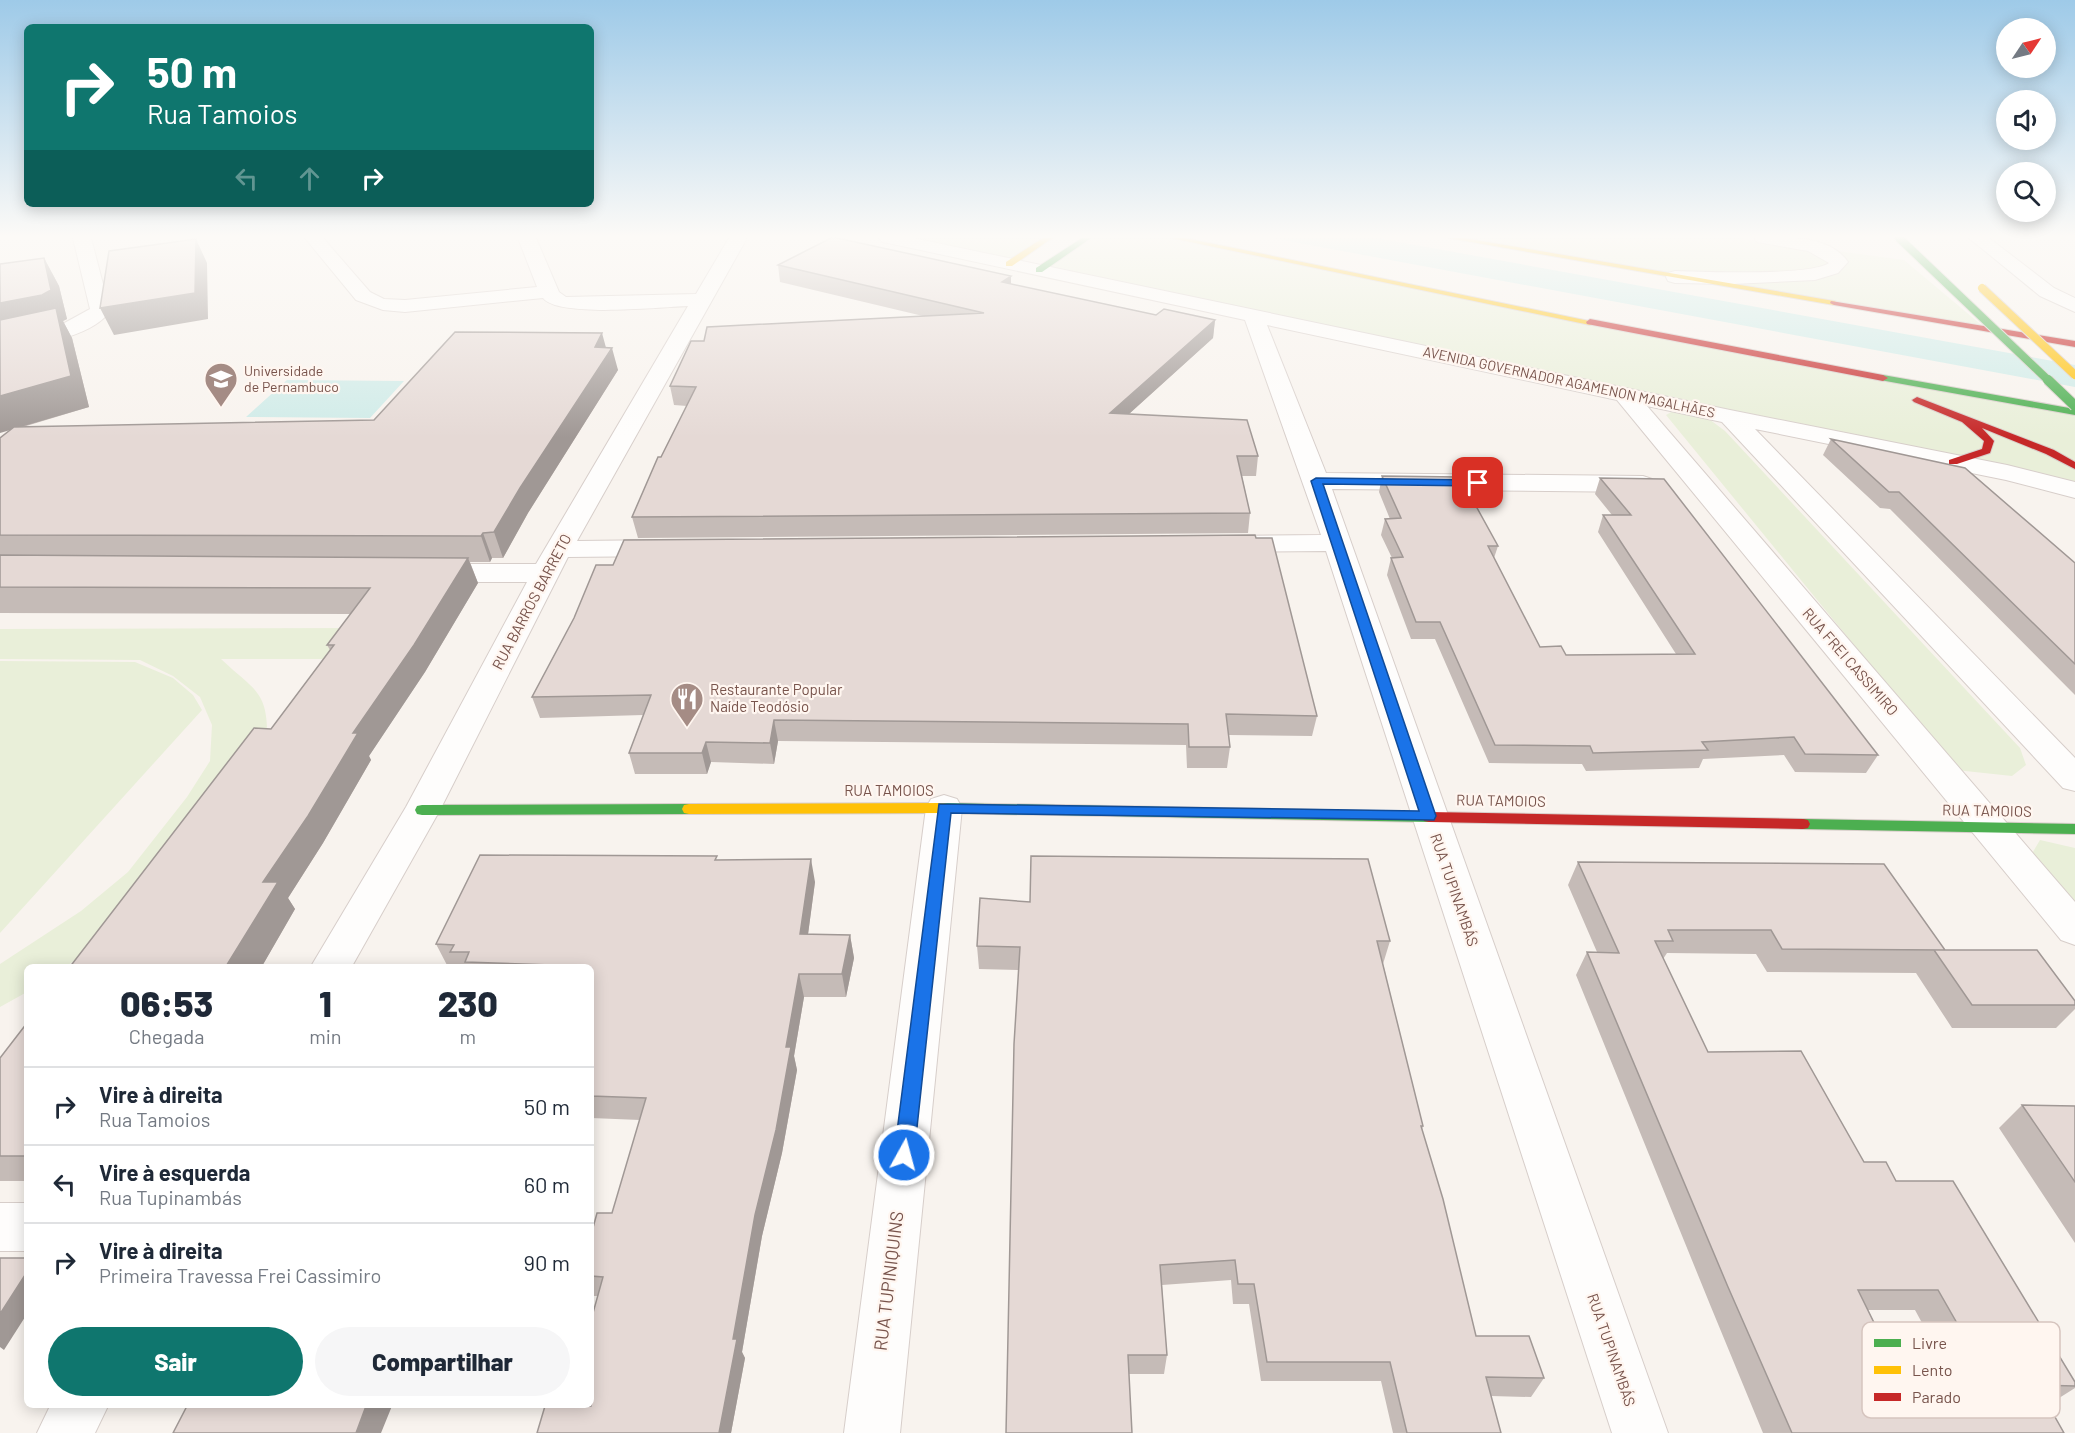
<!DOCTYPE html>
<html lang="pt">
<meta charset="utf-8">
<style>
body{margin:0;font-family:Barlow,sans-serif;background:#f6f6f7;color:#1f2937;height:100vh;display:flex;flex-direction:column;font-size:22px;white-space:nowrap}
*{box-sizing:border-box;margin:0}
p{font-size:20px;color:#747a83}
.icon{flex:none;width:33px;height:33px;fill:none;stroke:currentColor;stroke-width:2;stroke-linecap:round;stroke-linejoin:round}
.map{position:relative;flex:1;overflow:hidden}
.details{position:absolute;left:24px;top:964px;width:570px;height:444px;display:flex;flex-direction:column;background:#fff;border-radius:9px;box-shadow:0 3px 15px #0003}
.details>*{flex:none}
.banner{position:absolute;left:24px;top:24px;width:570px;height:183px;border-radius:9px;box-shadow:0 3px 15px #0003;background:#0f766e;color:#fff;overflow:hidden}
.needle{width:39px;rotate:55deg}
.fabs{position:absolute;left:1996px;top:18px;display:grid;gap:12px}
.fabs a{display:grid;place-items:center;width:60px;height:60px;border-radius:50%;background:#fff;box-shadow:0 3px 15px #0003;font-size:30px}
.pin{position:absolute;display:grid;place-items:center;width:51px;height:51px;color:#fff;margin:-26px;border-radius:12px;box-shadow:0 3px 9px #0006}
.me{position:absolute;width:66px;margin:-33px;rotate:7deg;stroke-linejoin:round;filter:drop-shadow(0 0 4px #0008)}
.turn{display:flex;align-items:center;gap:21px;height:126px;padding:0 24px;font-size:27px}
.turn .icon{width:78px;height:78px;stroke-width:2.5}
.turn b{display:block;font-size:42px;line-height:51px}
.lanes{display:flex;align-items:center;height:57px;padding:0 24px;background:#0003;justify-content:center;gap:30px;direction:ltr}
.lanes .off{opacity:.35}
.eta{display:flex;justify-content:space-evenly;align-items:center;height:102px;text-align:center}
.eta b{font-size:36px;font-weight:800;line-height:42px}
.primary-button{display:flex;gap:12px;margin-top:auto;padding:12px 24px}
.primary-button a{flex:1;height:69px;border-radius:36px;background:#0f766e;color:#fff;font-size:24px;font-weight:800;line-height:69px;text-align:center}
.primary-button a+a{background:#f6f6f7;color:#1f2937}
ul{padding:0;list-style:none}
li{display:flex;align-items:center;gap:18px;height:78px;padding:0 24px;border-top:2px solid #e0e1e3}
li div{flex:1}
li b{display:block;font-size:22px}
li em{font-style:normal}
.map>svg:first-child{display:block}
.green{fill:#e9efd9}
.water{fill:#cfebe8}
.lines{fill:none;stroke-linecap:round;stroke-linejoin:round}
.street-casing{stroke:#d7ceca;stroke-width:2}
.fast-casing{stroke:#d8ceca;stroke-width:2}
.slow-casing{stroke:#d8ceca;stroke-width:2}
.jam-casing{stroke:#d8ceca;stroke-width:2}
.street{fill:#fefdfc;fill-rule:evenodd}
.fast{fill:#4caf50;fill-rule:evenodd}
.slow{fill:#ffc107;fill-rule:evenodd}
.jam{fill:#c62828;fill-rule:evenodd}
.fast-bridge-far1-casing{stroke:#dacfcb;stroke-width:10;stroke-linecap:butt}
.fast-bridge-casing{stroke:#dacfcb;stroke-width:12;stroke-linecap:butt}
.slow-bridge-casing{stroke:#dacfcb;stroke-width:10;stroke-linecap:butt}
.fast-bridge-far1{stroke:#4caf50;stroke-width:8}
.fast-bridge{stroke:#4caf50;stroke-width:10}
.slow-bridge{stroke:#ffc107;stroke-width:8}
.wall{fill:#c5bbb7;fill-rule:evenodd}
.shaded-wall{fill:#a09895}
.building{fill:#e5d9d5;stroke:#a09895;stroke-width:1.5;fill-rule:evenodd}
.route{fill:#1a73e8;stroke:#114b97;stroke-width:1.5}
.labels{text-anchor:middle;stroke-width:4.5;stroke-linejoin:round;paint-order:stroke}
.far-poi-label{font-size:14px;fill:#78544c;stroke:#fff6f0;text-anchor:start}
.far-street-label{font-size:14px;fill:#78544c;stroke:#fff6f0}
.street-label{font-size:15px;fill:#78544c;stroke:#fff6f0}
.poi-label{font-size:15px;fill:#78544c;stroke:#fff6f0;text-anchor:start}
.near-street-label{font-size:18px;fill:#78544c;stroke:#fff6f0}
.key{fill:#fff6f0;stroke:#d6c5bf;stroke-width:1.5}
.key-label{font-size:16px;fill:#78544c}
</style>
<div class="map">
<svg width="2075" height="1433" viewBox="0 0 2075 1433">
<rect width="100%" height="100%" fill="#f8f3ee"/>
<path class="green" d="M 888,238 L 1048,238 L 1009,264 Z
M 1087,238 L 1175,238 L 1786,361 L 2075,412 L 2075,493 L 1039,270 Z
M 1452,238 L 1741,238 L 1904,260 L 1985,328 Z
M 1673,411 L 1709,419 L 1725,431 L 2020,748 L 2026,765 L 2012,776 L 1956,770 L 1666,415 Z
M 359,628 L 334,659 L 221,659 C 256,692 269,690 267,745 L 89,951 L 65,967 L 27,968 L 27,992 L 0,1007 L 0,964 L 81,911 L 128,872 L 187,797 L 210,761 L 212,725 L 200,697 L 173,676 L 140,660 L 0,659 L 0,629 Z
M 0,661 L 135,662 L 173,678 L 193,695 L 202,710 L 0,933 Z
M 2040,840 L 2075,848 L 2075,911 L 2030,857 Z"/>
<path class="water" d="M 1272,238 L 1377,238 L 2075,365 L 2075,387 Z
M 287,380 L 404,381 L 370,418 L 246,417 Z"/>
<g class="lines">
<g class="street-casing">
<path id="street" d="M 73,238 L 91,238 L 110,311 C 91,339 31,345 0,351 L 0,339 L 59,326 L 90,309 Z
M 305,238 L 323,238 L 370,292 L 384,299 L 405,300 L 537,287 L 518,238 L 536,238 L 559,292 L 566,297 L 696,294 L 729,238 L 747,238 L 577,541 L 666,540 L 676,542 L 680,548 L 676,554 L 666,556 L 568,557 L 440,810 L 351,968 L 310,968 L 406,807 L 527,582 L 428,582 L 418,579 L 414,573 L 418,567 L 428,564 L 536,564 L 688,306 C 661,307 558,318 543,298 L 405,312 L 383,310 L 356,300 Z
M 879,238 L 913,238 L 1730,410 L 2007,465 L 2075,482 L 2075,498 L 2006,480 L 1755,429 L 2075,758 L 2075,791 L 2063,788 L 1722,422 L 1647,406 L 2075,902 L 2075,945 L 2061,940 L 1617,400 L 1267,325 L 1326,473 L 1643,476 L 1652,479 L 1656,484 L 1652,489 L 1643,492 L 1332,489 L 1668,1433 L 1612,1433 L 1326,551 L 1228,552 L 1218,550 L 1214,544 L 1218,538 L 1228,536 L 1321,535 L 1245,320 L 888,243 L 882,242 Z
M 1754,238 C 1784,237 1829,234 1848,262 L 1838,273 L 1815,280 L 1732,284 L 1675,283 L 1668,281 L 1666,277 L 1668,273 L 1675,271 C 1703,272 1811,276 1829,263 L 1808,251 L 1763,243 L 1757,242 Z
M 1969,238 L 1989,238 L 2054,288 L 2075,298 L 2075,312 L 2040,296 Z
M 944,795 L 957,799 L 962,808 L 900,1433 L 844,1433 L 926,808 L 931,799 Z
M 0,1203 L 27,1203 L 27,1251 L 0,1251 Z
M 50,1406 L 108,1406 L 95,1433 L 37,1433 Z"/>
</g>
<g class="fast-casing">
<path id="fast" d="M 1082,238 L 1091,238 L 1042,272 L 1036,272 L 1036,268 Z
M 1883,375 L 2075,409 L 2075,415 L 1880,380 L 1878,378 Z
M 943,803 L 1429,812 L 1434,813 L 1436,817 L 1434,821 L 1429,822 L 943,813 L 938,812 L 936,808 L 938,804 Z
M 689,804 L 694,805 L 696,809 L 694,813 L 689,814 L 422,815 L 417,814 L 415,810 L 417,806 L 422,805 Z
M 1803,819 L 2075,824 L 2075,834 L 1803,829 L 1798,828 L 1796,824 L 1798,820 Z"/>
</g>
<g class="slow-casing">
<path id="slow" d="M 1043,238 L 1052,238 L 1012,266 L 1006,266 L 1006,262 Z
M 1171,238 L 1185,238 L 1594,322 L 1590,325 Z
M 1448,238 L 1464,238 L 1834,301 L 1838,303 L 1834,305 Z
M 943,803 L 948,804 L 950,808 L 948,812 L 943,813 L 689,814 L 684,813 L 682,809 L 684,805 L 689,804 Z"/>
</g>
<g class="jam-casing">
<path id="jam" d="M 1831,301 L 2075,341 L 2075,347 L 1834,305 L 1830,303 Z
M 1590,319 L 1883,375 L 1888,378 L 1883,381 L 1587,324 L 1586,322 Z
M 1917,397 L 2054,450 L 2075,462 L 2075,469 L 2046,454 L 1982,428 L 1994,441 L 1990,453 L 1957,464 L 1949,464 L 1949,460 L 1982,449 L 1984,441 L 1962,422 L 1914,402 L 1912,400 Z
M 1429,812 L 1803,819 L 1808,820 L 1810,824 L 1808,828 L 1803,829 L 1429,822 L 1424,821 L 1422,817 L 1424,813 Z"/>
</g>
<use href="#street" class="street"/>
<use href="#fast" class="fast"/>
<use href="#slow" class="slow"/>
<use href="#jam" class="jam"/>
<g class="fast-bridge-far1-casing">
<path id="fast-bridge-far1" d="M 1899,238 L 2050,382"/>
</g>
<g class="fast-bridge-casing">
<path id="fast-bridge" d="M 2048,380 L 2075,406"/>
</g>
<g class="slow-bridge-casing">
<path id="slow-bridge" d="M 1982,288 L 2075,375"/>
</g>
<use href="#fast-bridge-far1" class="fast-bridge-far1"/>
<use href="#fast-bridge" class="fast-bridge"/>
<use href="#slow-bridge" class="slow-bridge"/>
</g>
<path class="wall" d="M 44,258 L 59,286 L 67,319 L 63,321 L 72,338 L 89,407 L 23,427 L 374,420 L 606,348 L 618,370 L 528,513 L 503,558 L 492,558 L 490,562 L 470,562 L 478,583 L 425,672 L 369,756 L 371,760 L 323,843 L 288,898 L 295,909 L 261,968 L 271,729 L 330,650 L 327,645 L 351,614 L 0,613 L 0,438 L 9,431 Z
M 778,265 L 1011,284 L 1156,315 L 1215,320 L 1213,338 L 1129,414 L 1258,456 L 1256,476 L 1242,476 L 1250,513 L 1248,533 L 638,538 L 632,517 L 661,457 L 687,406 L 674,405 L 670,386 L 704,341 L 923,316 L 780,282 Z
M 1831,439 L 2075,563 L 2075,695 L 1890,509 L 1880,508 L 1823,455 Z
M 1382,476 L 1498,546 L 1494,558 L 1540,647 L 1566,655 L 1676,654 L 1598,532 L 1603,515 L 1612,515 L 1595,494 L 1600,478 L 1878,755 L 1866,773 L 1795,772 L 1784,755 L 1703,759 L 1699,768 L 1586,771 L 1582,764 L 1489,763 L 1435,639 L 1411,639 L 1387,575 L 1391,558 L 1392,558 L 1381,535 L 1385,519 L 1390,519 L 1379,492 Z
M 574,618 L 1317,716 L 1312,736 L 1229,735 L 1230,747 L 1227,768 L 1187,768 L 1186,745 L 778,741 L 774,764 L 711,762 L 707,774 L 635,774 L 629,753 L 643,715 L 540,718 L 532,697 Z
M 718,860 L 815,882 L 808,934 L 850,935 L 854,958 L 846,997 L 804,997 L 794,1056 L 797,1070 L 782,1153 L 762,1236 L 742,1352 L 745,1358 L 731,1433 L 537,1433 L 591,1406 L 597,1296 L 591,1296 L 591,1235 L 612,1213 L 640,1120 L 591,1118 L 591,968 L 448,967 L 436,944 Z
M 1578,862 L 1945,950 L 2075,1001 L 2075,1009 L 2056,1028 L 1952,1028 L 1916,973 L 1767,972 L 1756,954 L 1667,953 L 1663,959 L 1708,1052 L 1864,1162 L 1896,1181 L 2075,1382 L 2075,1388 L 2048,1405 L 2064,1433 L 1763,1433 L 1711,1307 L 1576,975 L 1587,952 L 1597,952 L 1568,885 ZM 1868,1310 L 1915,1310 L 1964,1400 L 1912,1400 Z
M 1390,941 L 1383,964 L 1423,1126 L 1422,1129 L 1476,1336 L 1544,1378 L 1531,1397 L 1491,1396 L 1501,1433 L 1393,1433 L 1381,1381 L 1261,1381 L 1249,1304 L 1233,1304 L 1231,1280 L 1162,1285 L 1167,1355 L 1164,1374 L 1129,1374 L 1018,970 L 979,969 L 977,946 Z
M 27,1023 L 27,1181 L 0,1181 L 0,1058 Z
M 2022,1105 L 2075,1106 L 2075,1243 L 1999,1128 Z"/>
<path class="shaded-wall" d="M 196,239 L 207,263 L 208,319 L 114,335 L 100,308 Z
M 44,258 L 59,286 L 67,319 L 63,321 L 72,338 L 89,407 L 0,433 L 0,303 Z
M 1011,276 L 1011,293 L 1002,282 Z
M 1215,320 L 1213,338 L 1109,432 L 1110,413 Z
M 602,333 L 608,355 L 612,348 L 618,370 L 528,513 L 503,558 L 494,532 Z
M 483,533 L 492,558 L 490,562 L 481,536 Z
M 468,558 L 478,583 L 425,672 L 369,756 L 371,760 L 323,843 L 288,898 L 295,909 L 261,968 L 225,968 L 263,882 L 353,733 Z
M 774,720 L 778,741 L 774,764 L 770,743 Z
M 706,742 L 711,762 L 707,774 L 702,753 Z
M 811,859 L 815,882 L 805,957 L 800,934 Z
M 850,935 L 854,958 L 846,997 L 842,974 Z
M 799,974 L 804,997 L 794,1056 L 797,1070 L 782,1153 L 762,1236 L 742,1352 L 745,1358 L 731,1433 L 719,1433 L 733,1339 L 755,1215 Z
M 27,1272 L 27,1314 L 4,1350 L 0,1347 L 0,1314 Z
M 366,1406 L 392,1406 L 381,1433 L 356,1433 Z"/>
<path class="building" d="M 831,238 L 837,238 L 1011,276 L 1002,282 L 1156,315 L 1164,309 L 1215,320 L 1110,413 L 1247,420 L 1258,456 L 1237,456 L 1250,513 L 632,517 L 658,457 L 661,457 L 696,387 L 670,386 L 691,341 L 704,341 L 707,327 L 984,313 L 778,265 Z
M 196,239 L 195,293 L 100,308 L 109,251 Z
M 44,258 L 51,290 L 42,295 L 0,303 L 0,264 Z
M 56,308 L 71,376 L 0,396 L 0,320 Z
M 455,332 L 602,333 L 595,347 L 612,348 L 520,488 L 494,532 L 483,533 L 481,536 L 0,535 L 0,438 L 14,427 L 374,420 Z
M 1831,439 L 1965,468 L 2075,563 L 2075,664 L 1899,492 L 1889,492 Z
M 1382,476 L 1460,477 L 1498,546 L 1488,546 L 1540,647 L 1561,646 L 1566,655 L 1695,654 L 1603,515 L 1631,515 L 1600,478 L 1664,479 L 1878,755 L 1805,754 L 1794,737 L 1702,742 L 1708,750 L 1593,753 L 1590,746 L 1495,745 L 1440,622 L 1416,622 L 1391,558 L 1403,557 L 1385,519 L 1401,518 Z
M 1255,535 L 1256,538 L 1272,538 L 1317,716 L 1226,714 L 1230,747 L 1189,747 L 1188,724 L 774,720 L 770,743 L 706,742 L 702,753 L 629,753 L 651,695 L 532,697 L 574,618 L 596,565 L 613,565 L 624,540 Z
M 0,555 L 468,558 L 414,645 L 353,733 L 358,733 L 308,816 L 263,882 L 278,882 L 225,968 L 69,968 L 254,728 L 271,729 L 334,645 L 327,645 L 370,588 L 0,587 Z
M 480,855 L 717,856 L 715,860 L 811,859 L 800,934 L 850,935 L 842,974 L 799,974 L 786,1047 L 791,1047 L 776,1130 L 755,1215 L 733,1339 L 737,1339 L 719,1433 L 537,1433 L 545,1406 L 591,1406 L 591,1320 L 603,1277 L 591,1276 L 591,1235 L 597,1213 L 612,1213 L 646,1098 L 591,1096 L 591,968 L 578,968 L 579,966 L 465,962 L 469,952 L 450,952 L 454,945 L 436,944 Z
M 1031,856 L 1368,859 L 1390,941 L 1377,941 L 1423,1126 L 1421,1126 L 1443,1199 L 1476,1336 L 1529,1336 L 1544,1378 L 1486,1377 L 1501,1433 L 1407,1433 L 1390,1362 L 1267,1362 L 1254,1284 L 1238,1284 L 1235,1260 L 1160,1265 L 1167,1355 L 1128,1355 L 1132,1433 L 1006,1433 L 1014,1044 L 1020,947 L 977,946 L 980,898 L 1030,902 Z
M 1578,862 L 1884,864 L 1945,950 L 1782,949 L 1771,930 L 1668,930 L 1673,941 L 1655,941 L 1708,1052 L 1801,1051 L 1864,1162 L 1886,1162 L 1896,1181 L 1953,1181 L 2075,1382 L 2075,1386 L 2037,1385 L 2064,1433 L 1792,1433 L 1728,1287 L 1587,952 L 1619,953 ZM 1858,1290 L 1938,1290 L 2001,1400 L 1912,1400 Z
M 1934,950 L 2037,950 L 2075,1001 L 2075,1005 L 1972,1005 Z
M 27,1023 L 27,1156 L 0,1156 L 0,1058 Z
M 2022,1105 L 2075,1106 L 2075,1182 Z
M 0,1258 L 27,1258 L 27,1272 L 0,1314 Z
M 187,1406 L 366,1406 L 356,1433 L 173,1433 Z"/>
<linearGradient id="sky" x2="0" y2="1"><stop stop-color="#9ecae8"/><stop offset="0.54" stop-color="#fcfaf7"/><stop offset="1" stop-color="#fcfaf7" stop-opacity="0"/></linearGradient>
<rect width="2075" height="438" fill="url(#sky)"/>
<path class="route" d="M 1316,478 L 1478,480 L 1484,483 L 1478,486 L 1323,484 L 1436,816 L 1434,820 L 951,813 L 914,1155 L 911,1161 L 904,1164 L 897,1161 L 894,1155 L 939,804 L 1419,811 L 1311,481 Z"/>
<defs>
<g id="university-pin" transform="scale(1.725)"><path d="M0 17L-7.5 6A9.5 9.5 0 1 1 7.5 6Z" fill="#a58c85" stroke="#fff6f0"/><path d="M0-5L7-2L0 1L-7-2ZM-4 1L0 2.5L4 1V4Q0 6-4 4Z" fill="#fff"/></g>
<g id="restaurant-pin" transform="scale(1.725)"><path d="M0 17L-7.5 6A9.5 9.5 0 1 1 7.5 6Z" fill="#a58c85" stroke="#fff6f0"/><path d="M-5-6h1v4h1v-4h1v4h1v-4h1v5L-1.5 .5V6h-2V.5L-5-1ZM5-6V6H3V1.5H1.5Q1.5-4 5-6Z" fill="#fff"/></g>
</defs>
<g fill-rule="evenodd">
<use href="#university-pin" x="221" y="379"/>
<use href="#restaurant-pin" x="687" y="699"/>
</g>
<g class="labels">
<g class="far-poi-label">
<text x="244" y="376">Universidade<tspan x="244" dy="16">de Pernambuco</tspan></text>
</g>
<g class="far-street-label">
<text transform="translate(1569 382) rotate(12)" y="5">AVENIDA GOVERNADOR AGAMENON MAGALHÃES</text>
</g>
<g class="street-label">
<text transform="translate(532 602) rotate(-62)" y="5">RUA BARROS BARRETO</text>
<text transform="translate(1850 662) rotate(49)" y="5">RUA FREI CASSIMIRO</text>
<text x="889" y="796">RUA TAMOIOS</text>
<text transform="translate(1501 801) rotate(1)" y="5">RUA TAMOIOS</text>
<text transform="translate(1987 811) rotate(1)" y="5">RUA TAMOIOS</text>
<text transform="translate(1454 890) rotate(71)" y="5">RUA TUPINAMBÁS</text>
<text transform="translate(1611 1350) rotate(71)" y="5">RUA TUPINAMBÁS</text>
</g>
<g class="poi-label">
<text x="710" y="695">Restaurante Popular<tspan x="710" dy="17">Naíde Teodósio</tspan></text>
</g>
<g class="near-street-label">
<text transform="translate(889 1281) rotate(-83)" y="6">RUA TUPINIQUINS</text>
</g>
</g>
<rect x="1862" y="1322" width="198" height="96" rx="9" class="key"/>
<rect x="1874" y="1339" width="27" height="8" fill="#4caf50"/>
<rect x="1874" y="1366" width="27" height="8" fill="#ffc107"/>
<rect x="1874" y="1393" width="27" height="8" fill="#c62828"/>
<g class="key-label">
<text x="1912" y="1349">Livre</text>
<text x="1912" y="1376">Lento</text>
<text x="1912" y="1403">Parado</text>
</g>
</svg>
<div class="fabs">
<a><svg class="needle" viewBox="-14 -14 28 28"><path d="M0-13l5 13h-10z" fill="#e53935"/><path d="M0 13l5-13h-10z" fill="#747a83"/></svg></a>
<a><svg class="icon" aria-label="sound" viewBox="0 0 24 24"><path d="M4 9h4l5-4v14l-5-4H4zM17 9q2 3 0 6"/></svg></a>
<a><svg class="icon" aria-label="search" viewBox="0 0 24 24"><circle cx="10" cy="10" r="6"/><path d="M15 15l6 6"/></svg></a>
</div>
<div class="pin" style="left:1478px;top:483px;background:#d93025"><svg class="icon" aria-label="arrive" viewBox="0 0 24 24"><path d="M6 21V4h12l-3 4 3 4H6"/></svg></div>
<svg class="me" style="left:904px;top:1155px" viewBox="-20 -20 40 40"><circle r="17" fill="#1a73e8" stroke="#fff" stroke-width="3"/><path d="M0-11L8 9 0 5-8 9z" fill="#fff"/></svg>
<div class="banner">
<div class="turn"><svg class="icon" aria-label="right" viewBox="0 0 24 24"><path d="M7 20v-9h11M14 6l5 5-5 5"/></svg><div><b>50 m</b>Rua Tamoios</div></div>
<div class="lanes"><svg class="icon off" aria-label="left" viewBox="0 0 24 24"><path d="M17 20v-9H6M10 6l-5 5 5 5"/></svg><svg class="icon off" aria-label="ahead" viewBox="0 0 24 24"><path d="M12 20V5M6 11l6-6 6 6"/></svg><svg class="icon" aria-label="right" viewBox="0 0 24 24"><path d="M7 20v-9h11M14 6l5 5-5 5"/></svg></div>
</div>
<section class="details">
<div class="eta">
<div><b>06:53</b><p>Chegada</p></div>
<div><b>1</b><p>min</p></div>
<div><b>230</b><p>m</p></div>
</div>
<ul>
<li><svg class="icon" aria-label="right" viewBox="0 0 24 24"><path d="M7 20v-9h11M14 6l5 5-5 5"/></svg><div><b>Vire à direita</b><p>Rua Tamoios</p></div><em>50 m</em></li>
<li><svg class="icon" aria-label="left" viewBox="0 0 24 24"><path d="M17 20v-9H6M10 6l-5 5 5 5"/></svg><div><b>Vire à esquerda</b><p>Rua Tupinambás</p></div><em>60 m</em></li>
<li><svg class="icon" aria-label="right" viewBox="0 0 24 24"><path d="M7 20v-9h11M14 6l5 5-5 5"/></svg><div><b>Vire à direita</b><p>Primeira Travessa Frei Cassimiro</p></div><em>90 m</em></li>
</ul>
<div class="primary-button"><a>Sair</a><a>Compartilhar</a></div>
</section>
</div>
